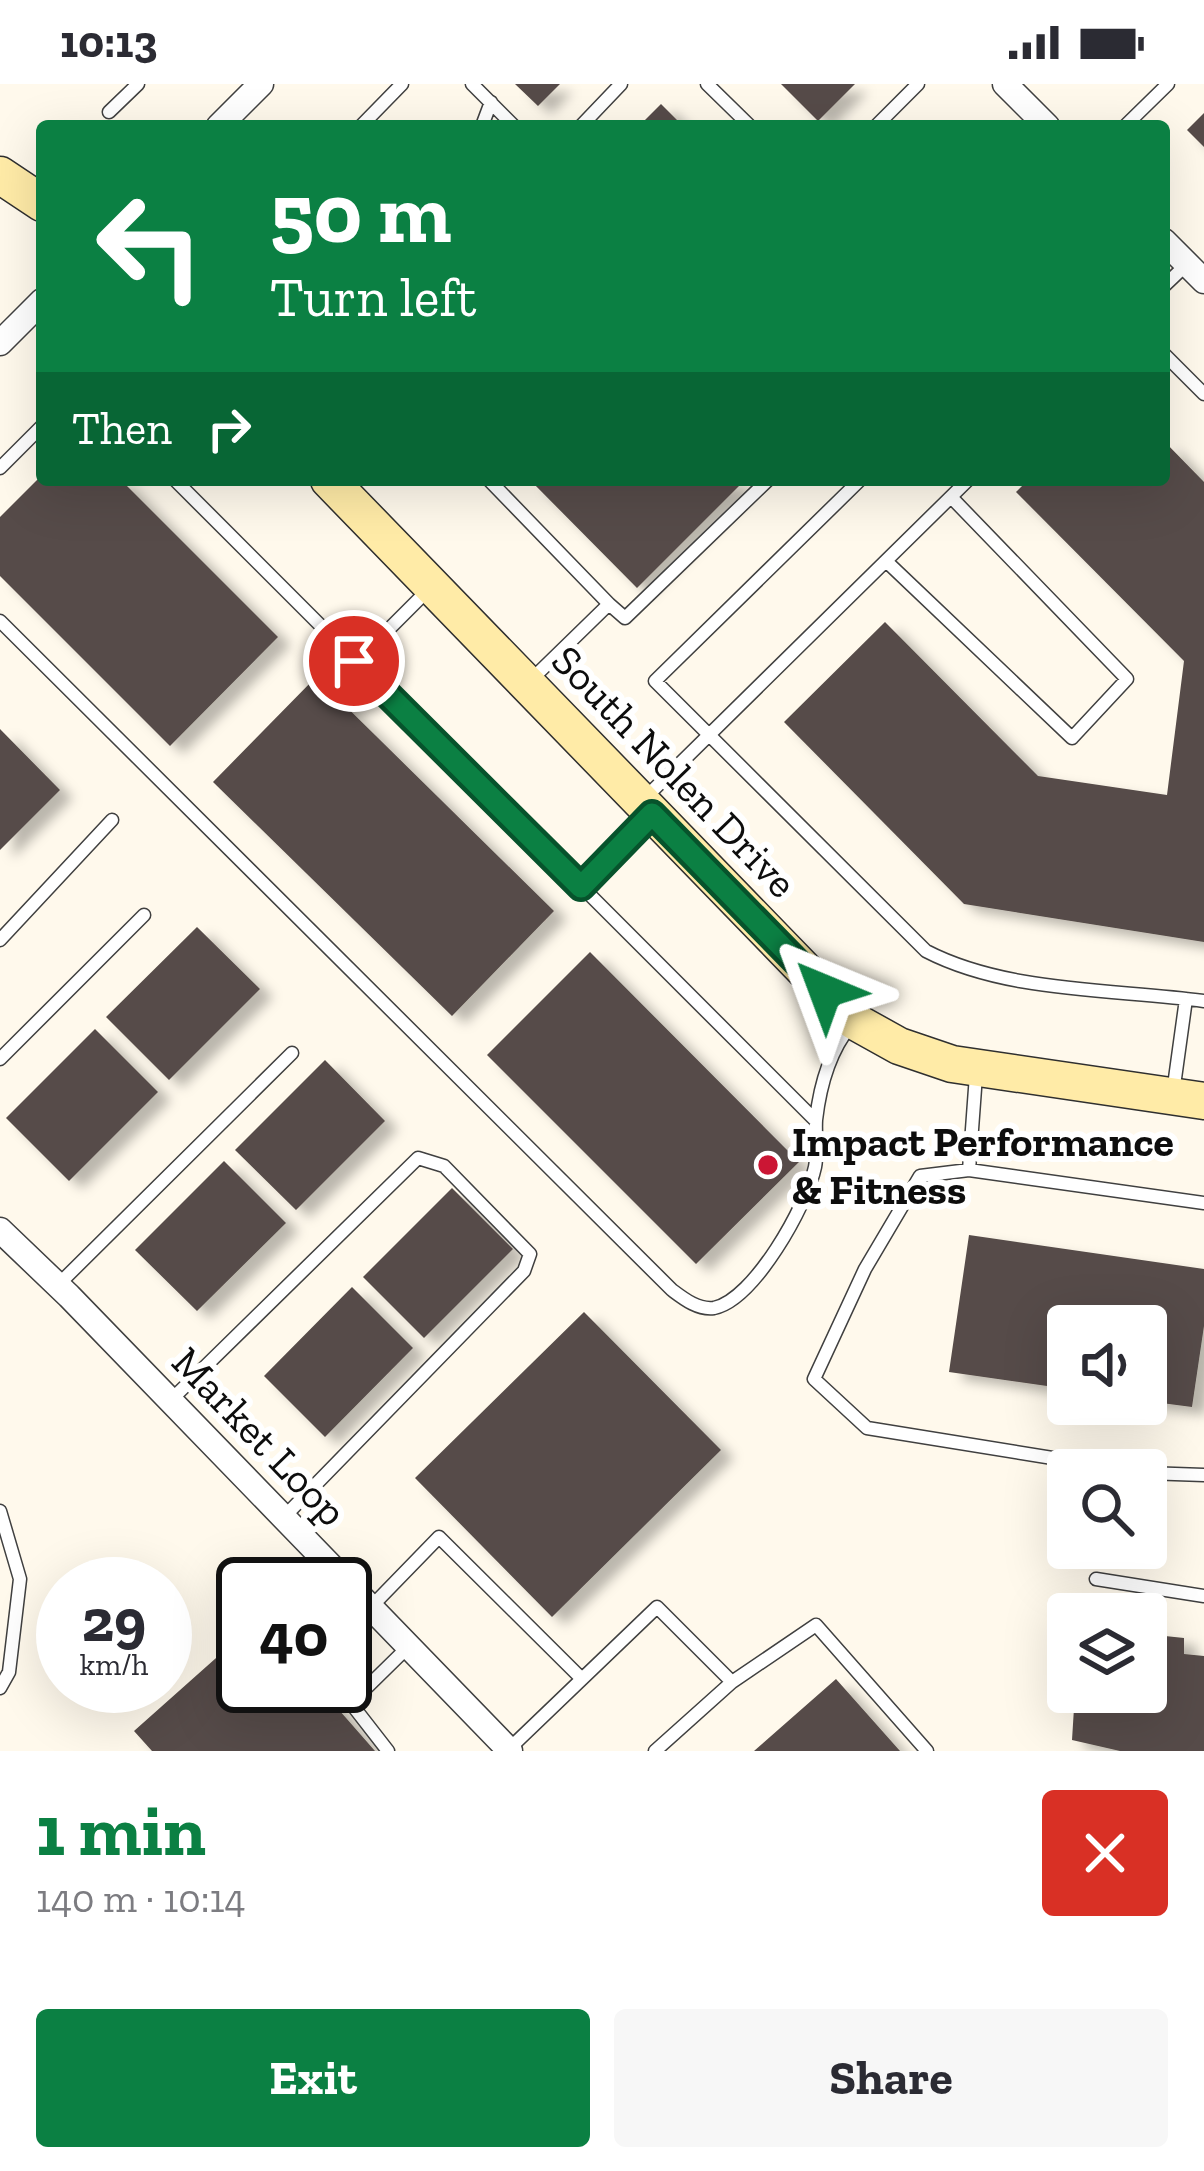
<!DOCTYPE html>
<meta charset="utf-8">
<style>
body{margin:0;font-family:"Zilla Slab",serif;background:#f7f7f7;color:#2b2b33;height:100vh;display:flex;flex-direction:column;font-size:45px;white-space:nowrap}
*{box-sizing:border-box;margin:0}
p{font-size:39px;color:#7c7c81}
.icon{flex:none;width:66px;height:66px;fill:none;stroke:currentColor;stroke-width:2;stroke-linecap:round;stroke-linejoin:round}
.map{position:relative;height:1667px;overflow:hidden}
.panel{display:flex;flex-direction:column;background:#fff;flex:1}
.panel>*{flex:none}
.guide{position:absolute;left:36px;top:36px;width:1134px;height:366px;border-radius:12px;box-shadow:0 12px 48px #0002;background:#0b8043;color:#fff;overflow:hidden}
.fabs{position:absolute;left:1047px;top:1221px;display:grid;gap:24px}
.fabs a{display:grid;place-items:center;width:120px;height:120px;border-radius:12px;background:#fff;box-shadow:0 12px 48px #0002;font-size:60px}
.speed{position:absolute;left:36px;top:1473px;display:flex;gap:24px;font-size:60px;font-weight:700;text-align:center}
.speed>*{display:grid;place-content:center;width:156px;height:156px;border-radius:50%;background:#fff;box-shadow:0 12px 48px #0002;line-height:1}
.speed small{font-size:30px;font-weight:400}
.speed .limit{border:6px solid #111;border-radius:18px;background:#fff;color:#111}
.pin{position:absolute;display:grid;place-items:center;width:102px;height:102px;color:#fff;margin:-51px;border:6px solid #fff;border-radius:50%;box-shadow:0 3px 12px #0007}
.me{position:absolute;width:132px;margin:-66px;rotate:316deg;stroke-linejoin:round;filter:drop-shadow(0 0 9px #0008)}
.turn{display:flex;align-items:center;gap:42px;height:252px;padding:0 36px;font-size:54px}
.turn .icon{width:156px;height:156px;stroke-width:2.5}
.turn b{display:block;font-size:84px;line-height:102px}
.then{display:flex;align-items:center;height:114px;padding:0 36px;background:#0003;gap:24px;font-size:45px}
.round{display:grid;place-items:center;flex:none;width:126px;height:126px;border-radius:12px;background:#f7f7f7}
.overview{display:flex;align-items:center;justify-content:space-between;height:204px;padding:0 36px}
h1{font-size:72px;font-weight:800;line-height:90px;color:#0b8043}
.action{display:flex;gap:24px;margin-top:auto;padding:24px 36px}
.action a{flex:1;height:138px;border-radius:12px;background:#0b8043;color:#fff;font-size:48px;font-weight:800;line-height:138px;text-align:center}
.action a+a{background:#f7f7f7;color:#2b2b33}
.status{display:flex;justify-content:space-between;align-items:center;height:84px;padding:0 60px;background:#fff;direction:ltr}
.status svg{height:33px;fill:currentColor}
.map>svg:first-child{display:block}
.building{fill:#564c48;filter:url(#shadow)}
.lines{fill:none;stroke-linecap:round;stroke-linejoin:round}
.lane-casing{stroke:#404040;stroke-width:15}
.street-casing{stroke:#404040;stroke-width:27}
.secondary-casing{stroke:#2f2f2f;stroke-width:39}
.lane{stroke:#fff;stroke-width:12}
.street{stroke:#fff;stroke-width:24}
.secondary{stroke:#ffeba7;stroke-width:36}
.route-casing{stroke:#07532c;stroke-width:30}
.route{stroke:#0b8043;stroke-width:21}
.poi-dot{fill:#cb1634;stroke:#fff;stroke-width:4.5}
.labels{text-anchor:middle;stroke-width:12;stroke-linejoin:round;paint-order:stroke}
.street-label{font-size:42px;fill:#0d0d0d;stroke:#fff}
.poi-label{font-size:42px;font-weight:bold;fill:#0d0d0d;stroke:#fff;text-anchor:start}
</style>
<div class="status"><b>10:13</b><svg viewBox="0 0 49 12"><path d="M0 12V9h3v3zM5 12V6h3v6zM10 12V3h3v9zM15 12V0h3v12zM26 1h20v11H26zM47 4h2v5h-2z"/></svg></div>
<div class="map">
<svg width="1204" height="1667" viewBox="0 0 1204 1667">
<defs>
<filter id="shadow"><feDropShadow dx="13" dy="8" stdDeviation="6" flood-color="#0004"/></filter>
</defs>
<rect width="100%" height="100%" fill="#fff9ec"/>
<path class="building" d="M 515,0 L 560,0 L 538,22 Z
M 781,0 L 855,0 L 818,37 Z
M 661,20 L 683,42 L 639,42 Z
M 1204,29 L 1204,63 L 1187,46 Z
M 1164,357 L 1204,398 L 1204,858 L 964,820 L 784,638 L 885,538 L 1038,692 L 1167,711 L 1184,577 L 1016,408 L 1028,396 L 1164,396 Z
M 42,391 L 42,396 L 121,396 L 278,553 L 170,662 L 0,492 L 0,433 Z
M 530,396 L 733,396 L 739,402 L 637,504 Z
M 316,593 L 554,827 L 452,932 L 213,698 Z
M 0,645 L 60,706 L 0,766 Z
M 197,843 L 260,905 L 169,996 L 106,933 Z
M 590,868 L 799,1078 L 696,1180 L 487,971 Z
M 95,945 L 158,1008 L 69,1097 L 6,1034 Z
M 325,976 L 385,1037 L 296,1126 L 235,1066 Z
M 224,1077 L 286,1139 L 197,1227 L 135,1166 Z
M 452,1104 L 513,1165 L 424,1254 L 363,1193 Z
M 969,1151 L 1204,1185 L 1204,1242 L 1192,1323 L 1146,1317 L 1146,1242 L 1068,1242 L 1068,1305 L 949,1288 Z
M 352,1203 L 413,1264 L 325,1353 L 264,1292 Z
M 584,1228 L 721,1366 L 552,1533 L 415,1394 Z
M 243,1550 L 243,1602 L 318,1602 L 375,1667 L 152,1667 L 134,1647 Z
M 1146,1550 L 1184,1554 L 1184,1570 L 1204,1572 L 1204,1667 L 1120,1667 L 1072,1656 L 1075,1608 L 1146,1608 Z
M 836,1595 L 900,1667 L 754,1667 Z"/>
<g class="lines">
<g class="lane-casing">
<path id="lane" d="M 472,0 L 514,42
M 707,0 L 750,42
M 109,28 L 138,0
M 361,42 L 402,0
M 482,42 L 491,18
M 581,42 L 621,0
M 876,42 L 918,0
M 1125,42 L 1168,0
M 1164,202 L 1186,181
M 1164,270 L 1204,310
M 0,384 L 42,342
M 175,396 L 816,1037
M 489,396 L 609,520
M 860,396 L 655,597 L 926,867 C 1007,909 1115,905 1204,917
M 886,477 L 1072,654 L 1127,595 L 951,413
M 0,537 L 672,1206 C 684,1215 698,1226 714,1224 C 754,1216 807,1121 815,1083 C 818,1068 815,1051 816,1036 C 820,1001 829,968 851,941
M 356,578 L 431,503
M 531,596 L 609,520 L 625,534 L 768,396
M 644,715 L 968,396
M 581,803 L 652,730
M 0,856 L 112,736
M 0,975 L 144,831
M 976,991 L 969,1086 L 920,1092 L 865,1185 L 814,1295 L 867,1344 L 1127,1386
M 1173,1009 L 1186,915
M 969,1086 L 1204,1119
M 58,1201 L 292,969
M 171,1316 L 418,1074 L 444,1082 L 530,1170 L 524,1187 L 284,1433
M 1146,1389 L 1204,1391
M 0,1427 L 20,1495 L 9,1588 L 0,1604
M 1096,1495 L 1204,1512
M 371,1523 L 439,1453 L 582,1595
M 732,1598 L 816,1541 L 927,1667
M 509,1665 L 657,1523 L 732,1598 L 655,1667
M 388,1667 L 353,1622 L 356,1614 L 409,1562"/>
</g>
<g class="street-casing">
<path id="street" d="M 1005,0 L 1047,42
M 219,42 L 261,0
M 1164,157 L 1204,197
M 0,259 L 42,217
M 0,1146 L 69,1212 L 510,1667"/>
</g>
<g class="secondary-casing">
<path id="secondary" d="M 0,91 L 42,119
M 329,396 L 854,937 L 899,962 L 952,980 L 1204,1017"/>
</g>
<use href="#lane" class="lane"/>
<use href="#street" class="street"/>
<use href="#secondary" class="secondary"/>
</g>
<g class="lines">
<g class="route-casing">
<path id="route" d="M 354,577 L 581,803 L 652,730 L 825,907"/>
</g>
<use href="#route" class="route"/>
</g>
<circle class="poi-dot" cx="768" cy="1081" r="12"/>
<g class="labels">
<g class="street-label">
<text transform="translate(675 687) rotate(46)" y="15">South Nolen Drive</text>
<text transform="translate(260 1352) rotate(46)" y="15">Market Loop</text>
</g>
<g class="poi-label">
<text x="792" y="1072">Impact Performance<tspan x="792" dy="48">&amp; Fitness</tspan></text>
</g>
</g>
</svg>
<div class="fabs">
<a><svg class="icon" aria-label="sound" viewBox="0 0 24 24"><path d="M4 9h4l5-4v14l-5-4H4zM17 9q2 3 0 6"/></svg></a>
<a><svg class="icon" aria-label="search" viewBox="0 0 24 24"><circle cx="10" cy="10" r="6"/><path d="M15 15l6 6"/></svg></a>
<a><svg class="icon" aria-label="layers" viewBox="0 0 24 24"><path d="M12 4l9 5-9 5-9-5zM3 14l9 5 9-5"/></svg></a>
</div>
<div class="speed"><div>29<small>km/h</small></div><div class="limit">40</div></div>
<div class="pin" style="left:354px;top:577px;background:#d93025"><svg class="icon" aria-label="arrive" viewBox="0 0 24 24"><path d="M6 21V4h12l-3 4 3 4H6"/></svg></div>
<svg class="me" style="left:825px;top:907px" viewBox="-20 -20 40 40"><path d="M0-17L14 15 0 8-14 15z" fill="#0b8043" stroke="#fff" stroke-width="4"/></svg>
<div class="guide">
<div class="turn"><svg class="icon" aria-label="left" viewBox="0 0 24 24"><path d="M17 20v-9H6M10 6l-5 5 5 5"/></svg><div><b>50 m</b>Turn left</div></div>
<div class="then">Then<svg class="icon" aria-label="right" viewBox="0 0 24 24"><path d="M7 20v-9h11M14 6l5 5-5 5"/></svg></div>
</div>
</div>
<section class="panel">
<div class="overview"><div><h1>1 min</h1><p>140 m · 10:14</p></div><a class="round" style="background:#d93025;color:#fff"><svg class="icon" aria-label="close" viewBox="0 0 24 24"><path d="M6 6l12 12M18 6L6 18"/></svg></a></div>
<div class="action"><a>Exit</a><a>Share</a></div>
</section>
